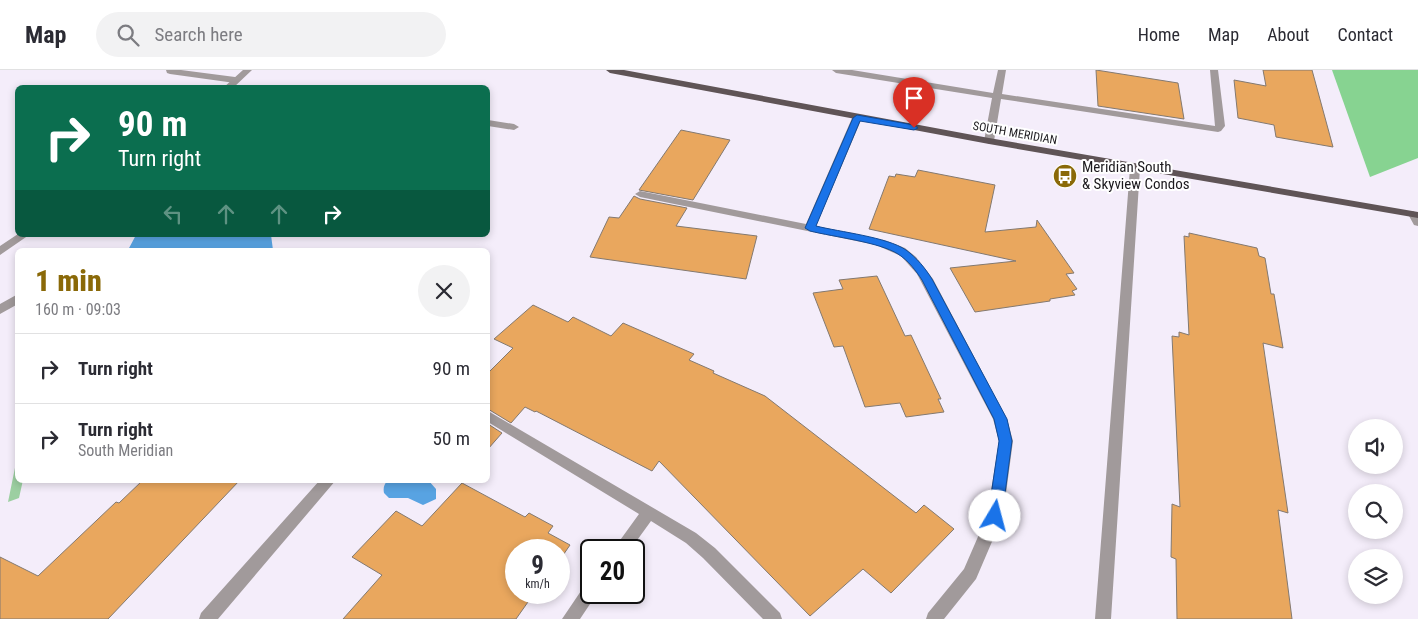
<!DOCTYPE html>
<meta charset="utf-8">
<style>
body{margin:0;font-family:"Roboto Condensed",sans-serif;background:#f2f2f3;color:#2b2b33;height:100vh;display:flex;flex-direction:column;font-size:19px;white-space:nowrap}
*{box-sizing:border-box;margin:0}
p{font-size:16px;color:#7c7c81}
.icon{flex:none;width:28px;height:28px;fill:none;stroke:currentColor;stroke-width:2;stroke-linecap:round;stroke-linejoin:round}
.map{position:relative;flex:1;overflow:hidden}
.drawer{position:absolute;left:15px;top:178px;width:475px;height:235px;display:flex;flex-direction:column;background:#fff;border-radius:8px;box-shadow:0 2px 8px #0003}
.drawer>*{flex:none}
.guide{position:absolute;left:15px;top:15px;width:475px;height:152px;border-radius:8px;box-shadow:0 2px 8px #0003;background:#0b6e4f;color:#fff;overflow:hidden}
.fabs{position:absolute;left:1348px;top:349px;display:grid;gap:10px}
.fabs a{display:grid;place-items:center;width:55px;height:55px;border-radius:50%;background:#fff;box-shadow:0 2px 8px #0003;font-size:25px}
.speed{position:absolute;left:505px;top:469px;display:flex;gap:10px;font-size:25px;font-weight:700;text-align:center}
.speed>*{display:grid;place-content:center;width:65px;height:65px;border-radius:50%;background:#fff;box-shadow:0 2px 8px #0003;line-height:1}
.speed small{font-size:12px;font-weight:400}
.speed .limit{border:2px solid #111;border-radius:8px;background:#fff;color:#111}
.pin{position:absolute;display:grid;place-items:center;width:42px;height:42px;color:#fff;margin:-51px -21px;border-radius:50% 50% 50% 0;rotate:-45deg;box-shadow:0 0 5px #0007}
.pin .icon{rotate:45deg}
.me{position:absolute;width:55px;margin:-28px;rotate:8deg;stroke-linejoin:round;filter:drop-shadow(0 0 4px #0008)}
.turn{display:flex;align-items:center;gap:18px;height:105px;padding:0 20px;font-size:22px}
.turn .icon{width:65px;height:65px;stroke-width:2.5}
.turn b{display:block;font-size:35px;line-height:42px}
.lanes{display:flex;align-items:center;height:48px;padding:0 20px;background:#0003;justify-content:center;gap:25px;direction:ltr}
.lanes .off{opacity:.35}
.round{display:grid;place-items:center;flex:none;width:52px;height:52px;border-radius:26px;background:#f2f2f3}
.head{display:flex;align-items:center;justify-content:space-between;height:85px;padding:0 20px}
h1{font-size:30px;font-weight:800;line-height:38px;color:#8a6908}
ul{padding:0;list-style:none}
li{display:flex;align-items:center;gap:15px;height:70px;padding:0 20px;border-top:1px solid #e1e1e2}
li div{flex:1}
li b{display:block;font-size:19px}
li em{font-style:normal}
header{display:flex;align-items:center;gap:30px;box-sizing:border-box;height:70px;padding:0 25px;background:#fff;border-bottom:1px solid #e1e1e2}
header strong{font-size:24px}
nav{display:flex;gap:28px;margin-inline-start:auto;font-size:18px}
.search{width:350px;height:45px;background:#f2f2f3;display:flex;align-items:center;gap:12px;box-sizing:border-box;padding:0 18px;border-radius:28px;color:#7c7c81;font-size:19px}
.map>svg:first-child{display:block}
.green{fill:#9ccfa1}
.forest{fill:#87d391}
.water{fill:#58a3e2}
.building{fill:#e9a75e;stroke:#837970}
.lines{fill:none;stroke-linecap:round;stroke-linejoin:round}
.service{fill:#a19a9b;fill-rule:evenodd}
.tertiary{fill:#a19a9b;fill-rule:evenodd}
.primary{fill:#5f5456;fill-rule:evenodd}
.route{fill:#1a73e8;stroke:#114b97}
.labels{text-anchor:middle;stroke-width:4;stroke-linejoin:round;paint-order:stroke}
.far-street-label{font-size:12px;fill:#1b191d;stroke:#fff}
.poi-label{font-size:15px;fill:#1b191d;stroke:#fff;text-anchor:start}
</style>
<header>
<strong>Map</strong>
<div class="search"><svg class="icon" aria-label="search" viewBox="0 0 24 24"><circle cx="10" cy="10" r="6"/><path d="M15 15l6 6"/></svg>Search here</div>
<nav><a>Home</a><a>Map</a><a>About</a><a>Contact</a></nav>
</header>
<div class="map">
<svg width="1418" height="549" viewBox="0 0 1418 549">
<rect width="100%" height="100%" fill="#f4edfa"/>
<path class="green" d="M 17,388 L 18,410 L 23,410 L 19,428 L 8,432 Z"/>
<path class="forest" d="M 1332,0 L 1418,0 L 1418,88 L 1370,107 Z"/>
<path class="water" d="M 136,165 L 271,165 L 273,180 L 128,180 Z
M 388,410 L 428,410 L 436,419 L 436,429 L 423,435 L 408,428 L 389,428 L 384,423 C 383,418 384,414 388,410 Z"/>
<path class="building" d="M 1096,0 L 1178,13 L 1184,49 L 1098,36 Z
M 1263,0 L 1312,0 L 1333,77 L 1276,67 L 1274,55 L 1238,48 L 1234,10 L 1266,16 Z
M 681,60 L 730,70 L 693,130 L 639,120 Z
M 918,100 L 995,115 L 985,162 L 1036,157 L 1037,150 L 1074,203 L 1066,204 L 1077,219 L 1072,221 L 1075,225 L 1050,229 L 1050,231 L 975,242 L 950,198 L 1016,191 L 869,159 L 889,106 L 895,107 L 896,104 L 915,107 Z
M 634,126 L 640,129 L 687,138 L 676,156 L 757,166 L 746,209 L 590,187 L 609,147 L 619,148 Z
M 1189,163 L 1257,178 L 1259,186 L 1265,188 L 1271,224 L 1274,224 L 1283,278 L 1263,273 L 1288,443 L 1278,440 L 1292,549 L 1177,549 L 1176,489 L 1171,487 L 1172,434 L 1180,437 L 1172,266 L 1179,267 L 1179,262 L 1189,265 L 1184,166 L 1189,167 Z
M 877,206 L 905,266 L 911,265 L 941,329 L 938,329 L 944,342 L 906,347 L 900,333 L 865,337 L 843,276 L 834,277 L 813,223 L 843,219 L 839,210 Z
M 533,235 L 568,252 L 573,247 L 611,266 L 623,253 L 694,284 L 689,290 L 714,301 L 713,303 L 765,326 L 916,443 L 924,435 L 954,459 L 891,523 L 863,499 L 810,546 L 659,391 L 652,401 L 536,341 L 535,342 L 525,337 L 511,353 L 488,339 L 488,303 L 513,278 L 494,269 Z
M 488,354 L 502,363 L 488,379 Z
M 143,410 L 240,410 L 108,549 L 0,549 L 0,487 L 38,506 L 116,432 L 119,433 Z
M 462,413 L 525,447 L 529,443 L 553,456 L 548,463 L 570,475 L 559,491 L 559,480 L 516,480 L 516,522 L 535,522 L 516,549 L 343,549 L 382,505 L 352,487 L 396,441 L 422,456 Z"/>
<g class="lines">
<path class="service" d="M 166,0 L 181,0 L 235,7 L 239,10 L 235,13 L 170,4 L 167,3 Z
M 832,0 L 852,0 L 993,23 L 998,0 L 1006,0 L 1002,24 L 1215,56 L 1210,0 L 1218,0 L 1225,56 L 1221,61 L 1218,62 L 1001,29 L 994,71 L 989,74 L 984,71 L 992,28 L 836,3 Z
M 857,45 L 862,48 L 816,156 L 884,170 L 905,178 L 916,187 L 933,209 L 1007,349 L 1013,371 L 1003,446 L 976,509 L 944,549 L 926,549 L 928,543 L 964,499 L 987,446 L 999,371 L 993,349 L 917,204 L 901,186 L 876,175 L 640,127 L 635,124 L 640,121 L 806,154 L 852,48 Z
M 488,50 L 514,54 L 519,57 L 514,60 L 488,56 Z
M 1135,95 L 1140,98 L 1111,549 L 1095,549 L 1130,98 Z
M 1413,141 L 1418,144 L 1418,156 L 1414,155 L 1408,144 Z
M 18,224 L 18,234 L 0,244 L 0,234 Z
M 488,341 L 696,463 L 715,478 L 780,543 L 782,549 L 763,549 L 703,488 L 686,473 L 651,451 L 630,480 L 613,480 L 639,444 L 488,352 Z
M 320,410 L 336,410 L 218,549 L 199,549 L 201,543 Z
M 591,512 L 591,522 L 598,522 L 580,549 L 562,549 L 585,515 Z"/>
<path class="tertiary" d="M 243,0 L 252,0 L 233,18 L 223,18 Z
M 18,164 L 29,165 L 0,185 L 0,176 Z"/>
<path class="primary" d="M 606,0 L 624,0 L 989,68 L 1418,142 L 1418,148 L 989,74 L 610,3 Z"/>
</g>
<path class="route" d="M 857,45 L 914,55 L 918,58 L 914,60 L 860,51 L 816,156 C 840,162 887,167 906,180 C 917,188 925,198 932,209 L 1007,349 L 1012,371 L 1002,446 L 1000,450 L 995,452 L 990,450 L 988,446 L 999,371 L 994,349 L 922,210 C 916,201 909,191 898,184 C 879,172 834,167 810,161 L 805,158 L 853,48 Z"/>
<defs>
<g id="bus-disc" transform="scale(1.25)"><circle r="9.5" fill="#8a6908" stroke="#fff"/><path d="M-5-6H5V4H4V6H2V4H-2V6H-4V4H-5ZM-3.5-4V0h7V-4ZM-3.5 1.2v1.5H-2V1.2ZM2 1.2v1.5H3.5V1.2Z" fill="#fff"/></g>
</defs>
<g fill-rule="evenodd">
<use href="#bus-disc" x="1065" y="106"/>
</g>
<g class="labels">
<g class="far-street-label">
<text transform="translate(1015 63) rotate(10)" y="4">SOUTH MERIDIAN</text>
</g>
<g class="poi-label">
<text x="1082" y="102">Meridian South<tspan x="1082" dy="17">&amp; Skyview Condos</tspan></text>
</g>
</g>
</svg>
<div class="fabs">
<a><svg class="icon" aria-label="sound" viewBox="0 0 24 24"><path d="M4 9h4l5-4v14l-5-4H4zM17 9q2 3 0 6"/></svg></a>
<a><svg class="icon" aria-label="search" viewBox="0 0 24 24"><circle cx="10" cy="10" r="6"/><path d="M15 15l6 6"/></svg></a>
<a><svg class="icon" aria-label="layers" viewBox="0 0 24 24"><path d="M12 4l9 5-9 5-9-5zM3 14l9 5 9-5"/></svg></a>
</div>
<div class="speed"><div>9<small>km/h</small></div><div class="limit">20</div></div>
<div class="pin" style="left:914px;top:58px;background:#d93025"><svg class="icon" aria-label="arrive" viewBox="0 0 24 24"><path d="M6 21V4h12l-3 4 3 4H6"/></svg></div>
<svg class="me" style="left:995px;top:446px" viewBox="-20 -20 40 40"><circle r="19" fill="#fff"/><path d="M0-13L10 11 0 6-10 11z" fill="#1a73e8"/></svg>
<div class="guide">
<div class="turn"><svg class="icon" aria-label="right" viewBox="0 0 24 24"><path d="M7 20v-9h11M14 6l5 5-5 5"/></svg><div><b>90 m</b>Turn right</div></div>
<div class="lanes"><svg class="icon off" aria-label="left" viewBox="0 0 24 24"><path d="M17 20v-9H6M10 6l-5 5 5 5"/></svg><svg class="icon off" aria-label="ahead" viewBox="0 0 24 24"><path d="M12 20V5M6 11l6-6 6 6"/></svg><svg class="icon off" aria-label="ahead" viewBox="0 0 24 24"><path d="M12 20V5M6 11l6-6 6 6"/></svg><svg class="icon" aria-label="right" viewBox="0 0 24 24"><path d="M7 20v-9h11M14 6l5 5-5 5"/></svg></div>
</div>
<section class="drawer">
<div class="head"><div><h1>1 min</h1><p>160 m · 09:03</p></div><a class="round"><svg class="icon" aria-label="close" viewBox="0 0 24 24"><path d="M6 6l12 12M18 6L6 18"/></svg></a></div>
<ul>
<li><svg class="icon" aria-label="right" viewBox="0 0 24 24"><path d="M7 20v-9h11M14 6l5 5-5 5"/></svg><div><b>Turn right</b></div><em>90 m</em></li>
<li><svg class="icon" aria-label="right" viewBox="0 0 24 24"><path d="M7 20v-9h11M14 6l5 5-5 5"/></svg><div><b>Turn right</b><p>South Meridian</p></div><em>50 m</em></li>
</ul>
</section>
</div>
